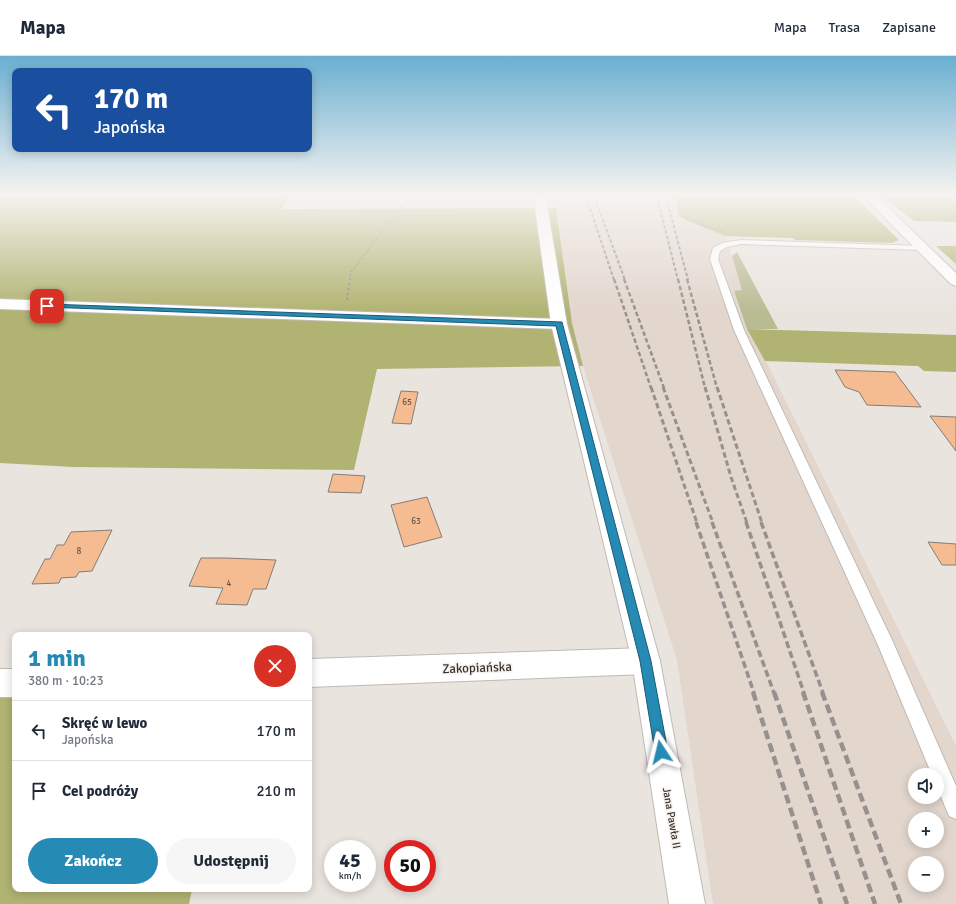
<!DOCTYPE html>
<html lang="pl">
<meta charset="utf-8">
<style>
body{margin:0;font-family:Signika,sans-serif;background:#f6f6f7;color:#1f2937;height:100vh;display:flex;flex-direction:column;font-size:15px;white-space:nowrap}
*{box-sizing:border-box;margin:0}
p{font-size:13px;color:#747a83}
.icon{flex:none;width:22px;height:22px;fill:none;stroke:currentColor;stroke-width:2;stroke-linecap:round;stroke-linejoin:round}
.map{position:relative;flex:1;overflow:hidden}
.panel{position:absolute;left:12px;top:576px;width:300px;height:260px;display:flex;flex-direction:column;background:#fff;border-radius:8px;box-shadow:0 2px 10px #0003}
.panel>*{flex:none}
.top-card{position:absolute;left:12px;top:12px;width:300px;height:84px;border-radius:8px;box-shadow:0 2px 10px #0003;background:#1a4fa0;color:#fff;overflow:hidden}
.tools{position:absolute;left:908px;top:712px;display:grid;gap:8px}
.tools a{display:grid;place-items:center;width:36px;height:36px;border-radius:50%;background:#fff;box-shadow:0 2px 10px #0003;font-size:20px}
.speed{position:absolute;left:324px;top:784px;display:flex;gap:8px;font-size:20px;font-weight:700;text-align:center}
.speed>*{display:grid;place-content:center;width:52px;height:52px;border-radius:50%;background:#fff;box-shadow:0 2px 10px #0003;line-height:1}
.speed small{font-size:10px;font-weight:400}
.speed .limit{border:6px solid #d22;background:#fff;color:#111}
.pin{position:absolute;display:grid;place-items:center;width:34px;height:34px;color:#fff;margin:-17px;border-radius:8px;box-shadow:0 2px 6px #0006}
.me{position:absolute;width:44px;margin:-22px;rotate:350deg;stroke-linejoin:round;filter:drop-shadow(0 0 3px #0008)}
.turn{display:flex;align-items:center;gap:14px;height:84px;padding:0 16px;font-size:18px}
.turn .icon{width:52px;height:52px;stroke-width:2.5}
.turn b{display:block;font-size:28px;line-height:34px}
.round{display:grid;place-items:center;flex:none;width:42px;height:42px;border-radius:21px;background:#f6f6f7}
.head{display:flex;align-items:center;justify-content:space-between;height:68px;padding:0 16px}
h1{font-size:24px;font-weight:700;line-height:30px;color:#268bb4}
.action{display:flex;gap:8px;margin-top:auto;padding:8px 16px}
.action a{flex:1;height:46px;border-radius:24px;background:#268bb4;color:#fff;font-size:16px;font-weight:700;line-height:46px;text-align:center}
.action a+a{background:#f6f6f7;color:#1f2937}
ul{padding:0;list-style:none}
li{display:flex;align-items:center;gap:12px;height:60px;padding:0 16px;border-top:1px solid #e0e1e3}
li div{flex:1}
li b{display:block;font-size:15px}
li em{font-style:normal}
header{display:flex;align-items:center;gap:24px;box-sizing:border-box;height:56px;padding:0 20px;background:#fff;border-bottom:1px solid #e0e1e3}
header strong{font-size:19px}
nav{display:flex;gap:22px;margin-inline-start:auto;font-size:14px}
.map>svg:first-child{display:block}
.built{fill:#e2d6cd;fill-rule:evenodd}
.green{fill:#b9bb93}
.forest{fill:#b1b372}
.building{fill:#f5bc92;stroke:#837d79}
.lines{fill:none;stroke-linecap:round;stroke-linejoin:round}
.lane-casing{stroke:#c0bab5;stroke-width:2}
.street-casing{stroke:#c0bab5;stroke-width:2}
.secondary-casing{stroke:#c0bab5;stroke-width:2}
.path-far1{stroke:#97938f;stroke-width:1.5;stroke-dasharray:2 2;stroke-linecap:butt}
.path{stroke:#97938f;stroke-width:2;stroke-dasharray:2.5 2.5;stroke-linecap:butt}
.lane{fill:#fff;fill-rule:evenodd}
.street{fill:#fff;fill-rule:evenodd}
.secondary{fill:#fff;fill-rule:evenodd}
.rail-far4{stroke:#96918e;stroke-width:2;stroke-dasharray:3.5 2;stroke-linecap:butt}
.rail-far3{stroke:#96918e;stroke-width:2.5;stroke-dasharray:4.5 2.5;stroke-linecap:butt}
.rail-far2{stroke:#96918e;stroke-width:3;stroke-dasharray:5.5 3;stroke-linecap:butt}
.rail-far1{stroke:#96918e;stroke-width:3.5;stroke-dasharray:7 3.5;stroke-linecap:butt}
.rail{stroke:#96918e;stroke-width:4.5;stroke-dasharray:9 4.5;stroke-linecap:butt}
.route{fill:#268bb4;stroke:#195a75}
.labels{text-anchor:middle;stroke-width:3;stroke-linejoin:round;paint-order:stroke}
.number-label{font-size:9px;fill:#66564b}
.street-label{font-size:11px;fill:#373433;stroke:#f7f1ec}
.near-street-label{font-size:13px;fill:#373433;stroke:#f7f1ec}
</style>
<header>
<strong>Mapa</strong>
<nav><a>Mapa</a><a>Trasa</a><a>Zapisane</a></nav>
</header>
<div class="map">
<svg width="956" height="848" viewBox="0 0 956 848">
<rect width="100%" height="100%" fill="#eae4df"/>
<path class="built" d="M 552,137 L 677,137 L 676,142 L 678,159 L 688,165 L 726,180 L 742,234 L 734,236 L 747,273 L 766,305 L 956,690 L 956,848 L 713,848 L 677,604 L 583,310 L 572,267 L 556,152 ZM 915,719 L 937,719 L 937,741 L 915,741 ZM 915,763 L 937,763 L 937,785 L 915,785 ZM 915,807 L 937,807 L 937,829 L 915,829 Z"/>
<path class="green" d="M 737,196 L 778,273 L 747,273 L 734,235 L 742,234 L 732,200 Z"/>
<path class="forest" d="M 0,137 L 290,137 L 282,153 L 556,152 L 572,267 L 583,310 L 377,313 L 354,414 L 73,411 L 0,407 Z
M 677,137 L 851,137 L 899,184 L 892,187 L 795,184 L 793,182 L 726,180 L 688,165 L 678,159 L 676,142 Z
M 877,137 L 956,137 L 956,166 L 914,165 Z
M 936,190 L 956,190 L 956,208 Z
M 747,273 L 956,279 L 956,316 L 924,315 L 918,310 L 765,305 Z
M 15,640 L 15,833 L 192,833 L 189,848 L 0,848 L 0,641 Z"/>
<path class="building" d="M 835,314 L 895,316 L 921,351 L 867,349 L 859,336 L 845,331 Z
M 401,335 L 418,336 L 411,368 L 392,367 Z
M 930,360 L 956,361 L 956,395 Z
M 333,418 L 365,420 L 361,437 L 328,436 Z
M 427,441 L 442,481 L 404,491 L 391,449 Z
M 112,474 L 92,515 L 79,516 L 76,521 L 61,522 L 59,527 L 32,528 L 45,503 L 50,503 L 57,489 L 64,489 L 71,476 Z
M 928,486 L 956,488 L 956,509 L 942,509 Z
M 201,502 L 226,502 L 276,504 L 266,533 L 253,533 L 247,549 L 216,548 L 223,532 L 189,530 Z"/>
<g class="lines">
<g class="lane-casing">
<path id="lane" d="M 741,184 L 922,190 L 926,192 L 922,194 L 741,188 L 727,191 L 720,195 L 718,203 L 744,274 L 892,584 L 956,730 L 956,763 L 949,760 L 937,731 L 937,719 L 932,719 L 878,589 L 734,274 L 710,203 L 713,192 L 722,187 Z"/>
</g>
<g class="street-casing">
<path id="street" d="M 860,137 L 873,137 L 956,217 L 956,230 L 951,228 Z
M 0,243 L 559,263 L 565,264 L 567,268 L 565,272 L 559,273 L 0,253 Z
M 646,592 L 656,596 L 660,605 L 656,614 L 646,618 L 309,631 L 309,603 Z
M 0,613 L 15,613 L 15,641 L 0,641 Z"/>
</g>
<g class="secondary-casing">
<path id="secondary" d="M 533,137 L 545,137 L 567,268 L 660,605 L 705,848 L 669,848 L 632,605 L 551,268 Z"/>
</g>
<path class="path-far1" d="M 674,137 L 683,159 L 701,169 L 722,175
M 350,224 L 351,216 L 412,137"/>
<path class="path" d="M 347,244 L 350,223"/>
<use href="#lane" class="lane"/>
<use href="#street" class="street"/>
<use href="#secondary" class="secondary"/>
<path class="rail-far4" d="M 585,137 L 614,224
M 593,137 L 625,224
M 656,137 L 678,224
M 665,137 L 688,224"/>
<path class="rail-far3" d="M 614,223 L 651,332
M 624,223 L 664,332
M 678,223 L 705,332
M 687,223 L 717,332"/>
<path class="rail-far2" d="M 651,331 L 697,467
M 663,331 L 713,467
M 705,331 L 731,421 L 747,467
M 717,331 L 762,467"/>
<path class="rail-far1" d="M 696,466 L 754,637
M 712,466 L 774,637
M 746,466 L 804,637
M 761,466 L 823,637"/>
<path class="rail" d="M 753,636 L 821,848
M 774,636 L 847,848
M 803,636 L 875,848
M 822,636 L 901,848"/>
</g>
<linearGradient id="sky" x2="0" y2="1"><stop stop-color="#6aafd1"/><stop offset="0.54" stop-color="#f6f3f1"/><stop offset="1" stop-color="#f6f3f1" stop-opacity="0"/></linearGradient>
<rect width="956" height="256" fill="url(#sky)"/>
<path class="route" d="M 47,248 L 562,266 L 651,605 L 668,696 L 666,701 L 661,703 L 656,701 L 655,696 L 640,605 L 556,270 L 45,251 L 44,250 Z"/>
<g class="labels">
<g class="number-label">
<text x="407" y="349">65</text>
<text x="416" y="468">63</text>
<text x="79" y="498">8</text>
<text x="229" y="530">4</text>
</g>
<g class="street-label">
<text transform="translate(672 762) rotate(80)" y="4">Jana Pawła II</text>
</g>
<g class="near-street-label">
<text transform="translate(477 611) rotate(-2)" y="5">Zakopiańska</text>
</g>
</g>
</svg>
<div class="tools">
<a><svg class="icon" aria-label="sound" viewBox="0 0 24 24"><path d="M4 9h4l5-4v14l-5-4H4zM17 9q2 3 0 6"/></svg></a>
<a>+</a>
<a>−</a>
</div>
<div class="speed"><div>45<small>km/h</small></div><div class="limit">50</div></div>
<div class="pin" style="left:47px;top:250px;background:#d93025"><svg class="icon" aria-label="arrive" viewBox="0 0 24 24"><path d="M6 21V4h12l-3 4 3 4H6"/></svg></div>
<svg class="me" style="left:661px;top:696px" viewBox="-20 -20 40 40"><path d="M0-17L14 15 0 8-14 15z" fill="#268bb4" stroke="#fff" stroke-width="4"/></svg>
<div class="top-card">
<div class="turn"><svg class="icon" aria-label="left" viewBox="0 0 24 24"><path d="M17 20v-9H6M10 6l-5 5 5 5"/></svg><div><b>170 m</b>Japońska</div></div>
</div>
<section class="panel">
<div class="head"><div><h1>1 min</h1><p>380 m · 10:23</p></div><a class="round" style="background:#d93025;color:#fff"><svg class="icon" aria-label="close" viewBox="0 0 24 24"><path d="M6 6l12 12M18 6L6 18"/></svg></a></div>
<ul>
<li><svg class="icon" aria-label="left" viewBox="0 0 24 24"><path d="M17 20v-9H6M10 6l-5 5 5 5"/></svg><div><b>Skręć w lewo</b><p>Japońska</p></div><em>170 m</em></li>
<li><svg class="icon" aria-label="arrive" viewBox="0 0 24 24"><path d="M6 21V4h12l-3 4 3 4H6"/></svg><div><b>Cel podróży</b></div><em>210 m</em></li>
</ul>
<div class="action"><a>Zakończ</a><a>Udostępnij</a></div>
</section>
</div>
